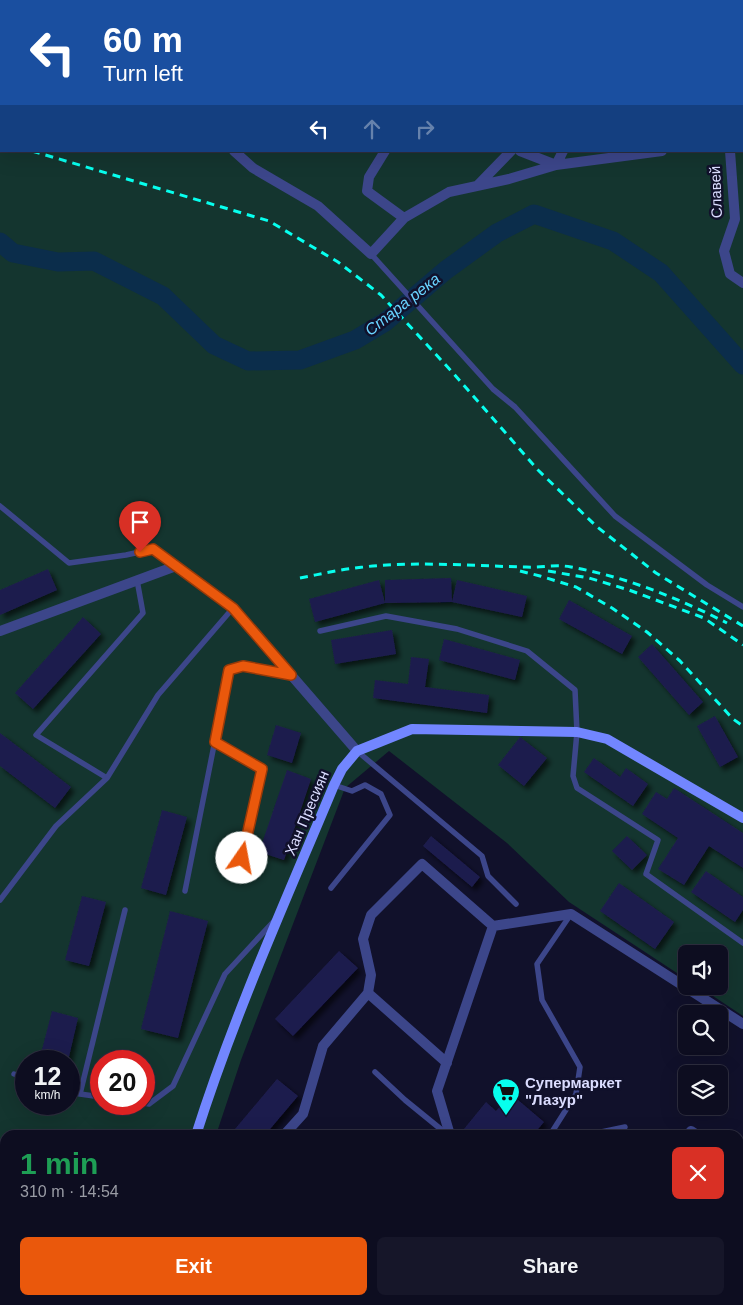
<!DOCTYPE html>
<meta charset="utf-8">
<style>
body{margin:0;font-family:Helvetica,sans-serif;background:#161629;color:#f1f3f6;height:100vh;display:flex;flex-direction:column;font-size:19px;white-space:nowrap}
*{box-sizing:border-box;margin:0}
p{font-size:16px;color:#9a9ca5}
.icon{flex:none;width:28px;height:28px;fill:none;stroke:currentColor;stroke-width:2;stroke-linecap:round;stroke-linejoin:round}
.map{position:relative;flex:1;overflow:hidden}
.drawer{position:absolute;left:0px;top:1130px;width:744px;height:175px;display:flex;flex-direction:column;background:#0d0d20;border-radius:15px 15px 0 0;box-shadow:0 5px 20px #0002,0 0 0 1px #2d2d3e}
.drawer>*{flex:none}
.guide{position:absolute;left:0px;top:0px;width:744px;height:152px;box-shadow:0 5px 20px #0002,0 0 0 1px #2d2d3e;background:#1a4fa0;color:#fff;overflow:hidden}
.fabs{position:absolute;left:678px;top:945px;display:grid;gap:10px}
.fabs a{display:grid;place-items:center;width:50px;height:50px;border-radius:8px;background:#0d0d20;box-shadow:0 5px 20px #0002,0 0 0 1px #2d2d3e;font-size:25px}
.speed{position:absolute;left:15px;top:1050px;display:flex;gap:10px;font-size:25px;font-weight:700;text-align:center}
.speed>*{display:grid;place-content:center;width:65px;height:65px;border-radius:50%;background:#0d0d20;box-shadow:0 5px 20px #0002,0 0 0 1px #2d2d3e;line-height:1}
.speed small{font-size:12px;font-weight:400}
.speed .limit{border:8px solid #d22;background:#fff;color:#111}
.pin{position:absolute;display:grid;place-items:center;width:42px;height:42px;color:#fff;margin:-51px -21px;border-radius:50% 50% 50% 0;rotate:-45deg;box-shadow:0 0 5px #0007}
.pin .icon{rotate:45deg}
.me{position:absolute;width:55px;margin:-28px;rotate:12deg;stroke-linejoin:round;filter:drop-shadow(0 0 4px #0008)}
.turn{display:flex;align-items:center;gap:18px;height:105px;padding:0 20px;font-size:22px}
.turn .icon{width:65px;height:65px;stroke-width:2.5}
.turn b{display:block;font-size:35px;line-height:42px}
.lanes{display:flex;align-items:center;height:48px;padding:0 20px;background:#0003;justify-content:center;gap:25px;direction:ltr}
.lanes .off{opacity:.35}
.round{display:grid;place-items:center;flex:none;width:52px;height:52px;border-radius:8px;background:#161629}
.head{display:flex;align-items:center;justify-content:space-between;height:85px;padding:0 20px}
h1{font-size:30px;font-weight:600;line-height:38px;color:#1e9e55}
.button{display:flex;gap:10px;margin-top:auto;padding:10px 20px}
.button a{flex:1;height:58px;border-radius:8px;background:#ea580c;color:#fff;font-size:20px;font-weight:600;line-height:58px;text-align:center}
.button a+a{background:#161629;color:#f1f3f6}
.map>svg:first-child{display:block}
.green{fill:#14352f;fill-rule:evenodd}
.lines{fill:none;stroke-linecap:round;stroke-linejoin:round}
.river{stroke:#0b2d4b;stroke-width:19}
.building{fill:#1e1d4d;filter:url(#shadow)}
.lane{stroke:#3c468a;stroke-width:5.5}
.street{stroke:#3c468a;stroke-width:10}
.secondary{stroke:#7286ff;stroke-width:10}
.rail{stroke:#07ffee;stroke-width:3;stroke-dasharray:8 6;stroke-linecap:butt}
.route-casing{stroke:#983908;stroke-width:12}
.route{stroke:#ea580c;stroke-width:9}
.labels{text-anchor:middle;stroke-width:5;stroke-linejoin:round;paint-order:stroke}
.street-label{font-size:15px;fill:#dbddff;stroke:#11112b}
.poi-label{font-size:15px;font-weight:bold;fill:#dbddff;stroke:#11112b;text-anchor:start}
.water-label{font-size:16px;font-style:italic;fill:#69d3ff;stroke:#11112b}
</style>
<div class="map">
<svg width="743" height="1305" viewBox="0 0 743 1305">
<defs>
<filter id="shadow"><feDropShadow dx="4" dy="4" stdDeviation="2.5" flood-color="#0009"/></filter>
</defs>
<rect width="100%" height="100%" fill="#11112b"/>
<path class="green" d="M 0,0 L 743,0 L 743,1016 L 698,986 L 719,986 L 719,954 L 686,954 L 686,979 L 569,902 L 507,843 L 389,751 L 345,788 L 241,1060 L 216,1135 L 5,1135 L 5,1300 L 264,1300 L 271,1305 L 0,1305 ZM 1,1 L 742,1 L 742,151 L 1,151 ZM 26,1061 L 69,1061 L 69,1104 L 26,1104 ZM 101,1061 L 144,1061 L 144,1104 L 101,1104 Z"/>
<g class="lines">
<path class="river" d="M 0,242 L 13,253 L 58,262 L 94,261 L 163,296 L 214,345 L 248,361 L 300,360 L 355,340 L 385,322 L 446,270 L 497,233 L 534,214 L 613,241 L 661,273 L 743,365"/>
</g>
<path class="building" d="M 48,569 L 57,590 L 0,615 L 0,590 Z
M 451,578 L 452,602 L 385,603 L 315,622 L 309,599 L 379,580 L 385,603 L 385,580 Z
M 457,580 L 527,596 L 522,617 L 452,602 Z
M 569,600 L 632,636 L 622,654 L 559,619 Z
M 83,617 L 101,634 L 33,709 L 15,693 Z
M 392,630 L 396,654 L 335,664 L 331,640 Z
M 444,639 L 520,660 L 515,680 L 439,660 Z
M 652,644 L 703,702 L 689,715 L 638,657 Z
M 411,657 L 429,659 L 425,687 L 489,695 L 487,713 L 373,698 L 375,680 L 408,684 Z
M 715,716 L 738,757 L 720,767 L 697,726 Z
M 276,725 L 301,733 L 292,763 L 267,755 Z
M 0,733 L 71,787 L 55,808 L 0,766 Z
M 520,737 L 547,758 L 524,786 L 498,765 Z
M 594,758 L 620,777 L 626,768 L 648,784 L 633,806 L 584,772 Z
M 287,770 L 311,779 L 284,860 L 259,852 Z
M 674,788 L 743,833 L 743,868 L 709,846 L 684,885 L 658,869 L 678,838 L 642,814 L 656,792 L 667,799 Z
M 162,810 L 187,817 L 166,895 L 141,888 Z
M 431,836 L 480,877 L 472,887 L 423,846 Z
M 627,836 L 647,855 L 632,870 L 612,851 Z
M 706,871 L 743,897 L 743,910 L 735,922 L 691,892 Z
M 619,883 L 674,922 L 655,949 L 600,911 Z
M 82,896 L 106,902 L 89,966 L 65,960 Z
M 170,911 L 208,921 L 178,1038 L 141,1029 Z
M 339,951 L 358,968 L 293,1036 L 275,1019 Z
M 52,1011 L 78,1018 L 68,1061 L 39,1061 Z
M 277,1079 L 298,1096 L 265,1135 L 230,1135 Z
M 511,1094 L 544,1122 L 533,1135 L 472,1135 L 464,1129 L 486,1102 L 496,1111 Z
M 5,1240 L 5,1275 L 0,1270 L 0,1246 Z
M 32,1300 L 100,1300 L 106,1305 L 37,1305 Z
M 150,1300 L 187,1300 L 192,1305 L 156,1305 Z
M 361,1300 L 375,1300 L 382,1305 L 357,1305 Z
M 545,1300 L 553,1300 L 559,1305 L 540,1305 Z"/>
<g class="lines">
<path class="lane" d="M 371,254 L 493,389 L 515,407 L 615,516 L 707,585 L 743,607
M 0,506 L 69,563 L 126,555 L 153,549 L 176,566
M 137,580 L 143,613 L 36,735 L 107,778 L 158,695 L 233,608
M 320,631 L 386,616 L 457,629 L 527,651 L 575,690 L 577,732 L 573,776 L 577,788 L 658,840 L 646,874 L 743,943
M 215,742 L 261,769 L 242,858
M 357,751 L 482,856 L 488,876 L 516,904
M 331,888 L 390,815 L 381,794 L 365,785 L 352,791 L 334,785
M 185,891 L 229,670 L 243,666 L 291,675
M 0,900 L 56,826 L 107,778
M 375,1072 L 405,1100 L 448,1135
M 14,1074 L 26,1078
M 69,1091 L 80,1094 L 101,1097
M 80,1094 L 125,910
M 144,1103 L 149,1104 L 173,1086 L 225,974 L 274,921
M 550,1135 L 576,1094 L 580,1067 L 542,1000 L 537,964 L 571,914
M 587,1135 L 625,1127
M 131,1300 L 136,1305"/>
<path class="street" d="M 169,0 L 172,1
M 442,0 L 442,1
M 640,0 L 642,1
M 62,1 L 62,0
M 272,1 L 273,0
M 352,1 L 352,0
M 465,1 L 467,0
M 723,1 L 724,0
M 742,142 L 743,142
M 234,151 L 253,168 L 318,206 L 371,254 L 404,218 L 367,191 L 369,177 L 385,151
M 520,151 L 556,165 L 662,151
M 730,151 L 735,219 L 724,251 L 730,274 L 743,283
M 477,186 L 511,151
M 404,218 L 449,192 L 509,179 L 556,165 L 563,151
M 0,631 L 176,566 L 233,608 L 357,751
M 493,926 L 571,914 L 743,1024
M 368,993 L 447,1063
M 284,1135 L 303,1114 L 323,1046 L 368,993 L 371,975 L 363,939 L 371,915 L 422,864 L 493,926
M 450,1135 L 437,1091 L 493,926
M 688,1135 L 691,1131 L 697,1135
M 739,1163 L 743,1166
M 290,1300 L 297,1305
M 341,1300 L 344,1305
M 432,1300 L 437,1305
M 740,1305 L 742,1296"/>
<path class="secondary" d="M 196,1135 C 234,1015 286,900 334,785 L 342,769 L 357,751 L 412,729 L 577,732 L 607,739 L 743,818
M 239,1300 L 242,1305"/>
<path class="rail" d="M 0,138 L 1,139
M 32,151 L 269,221 L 338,262 L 381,295 L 454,374 L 538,470 L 596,526 L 656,573 L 743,626
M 520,571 L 540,576 L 576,587 L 612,608 L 647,632 L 680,661 L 733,719 L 743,726
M 548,571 L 589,578 L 629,590 L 704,618 L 743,645
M 300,578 C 321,574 342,569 363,567 C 417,561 472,566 526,567 C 541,568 556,564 571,567 C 626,577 678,598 727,623"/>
</g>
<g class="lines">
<g class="route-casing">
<path id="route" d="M 140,552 L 153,549 L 233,608 L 291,675 L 243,666 L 229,670 L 215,742 L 262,769 L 242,858"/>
</g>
<use href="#route" class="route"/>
</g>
<defs>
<g id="supermarket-pin" transform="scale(1.4375)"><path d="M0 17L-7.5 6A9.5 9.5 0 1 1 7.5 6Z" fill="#07ffee" stroke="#11112b"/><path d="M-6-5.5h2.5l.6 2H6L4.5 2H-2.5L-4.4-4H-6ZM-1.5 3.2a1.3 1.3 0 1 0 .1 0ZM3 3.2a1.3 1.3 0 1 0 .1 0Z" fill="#111"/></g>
</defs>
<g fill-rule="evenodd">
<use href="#supermarket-pin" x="506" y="1092"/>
</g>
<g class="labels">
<g class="street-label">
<text transform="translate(716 192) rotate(-92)" y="5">Славей</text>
<text transform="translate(307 813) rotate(-67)" y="5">Хан Пресиян</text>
</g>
<g class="poi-label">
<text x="525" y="1088">Супермаркет<tspan x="525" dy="17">"Лазур"</tspan></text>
</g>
<g class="water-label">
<text transform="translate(402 304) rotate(-38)" y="6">Стара река</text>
</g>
</g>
</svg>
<div class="fabs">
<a><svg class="icon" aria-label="sound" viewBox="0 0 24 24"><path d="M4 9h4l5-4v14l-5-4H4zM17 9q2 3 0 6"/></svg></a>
<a><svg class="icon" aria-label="search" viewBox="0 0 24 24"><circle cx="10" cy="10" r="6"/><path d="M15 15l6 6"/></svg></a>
<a><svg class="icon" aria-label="layers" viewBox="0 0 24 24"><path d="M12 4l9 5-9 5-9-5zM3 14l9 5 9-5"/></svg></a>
</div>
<div class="speed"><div>12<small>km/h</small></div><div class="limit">20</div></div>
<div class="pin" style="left:140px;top:552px;background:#d93025"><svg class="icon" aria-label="arrive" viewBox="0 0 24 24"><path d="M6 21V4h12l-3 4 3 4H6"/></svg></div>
<svg class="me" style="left:242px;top:858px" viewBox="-20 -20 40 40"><circle r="19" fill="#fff"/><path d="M0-13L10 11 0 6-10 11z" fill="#ea580c"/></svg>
<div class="guide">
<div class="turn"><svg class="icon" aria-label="left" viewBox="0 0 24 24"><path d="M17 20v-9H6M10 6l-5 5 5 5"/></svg><div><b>60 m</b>Turn left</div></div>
<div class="lanes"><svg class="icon" aria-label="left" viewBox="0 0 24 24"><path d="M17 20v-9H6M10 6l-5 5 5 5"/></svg><svg class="icon off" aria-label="ahead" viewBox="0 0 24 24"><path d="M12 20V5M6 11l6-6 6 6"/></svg><svg class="icon off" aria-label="right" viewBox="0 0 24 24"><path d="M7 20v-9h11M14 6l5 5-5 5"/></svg></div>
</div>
<section class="drawer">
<div class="head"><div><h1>1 min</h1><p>310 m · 14:54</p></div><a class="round" style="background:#d93025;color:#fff"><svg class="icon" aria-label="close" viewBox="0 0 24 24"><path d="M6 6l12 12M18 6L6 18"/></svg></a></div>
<div class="button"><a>Exit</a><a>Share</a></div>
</section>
</div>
